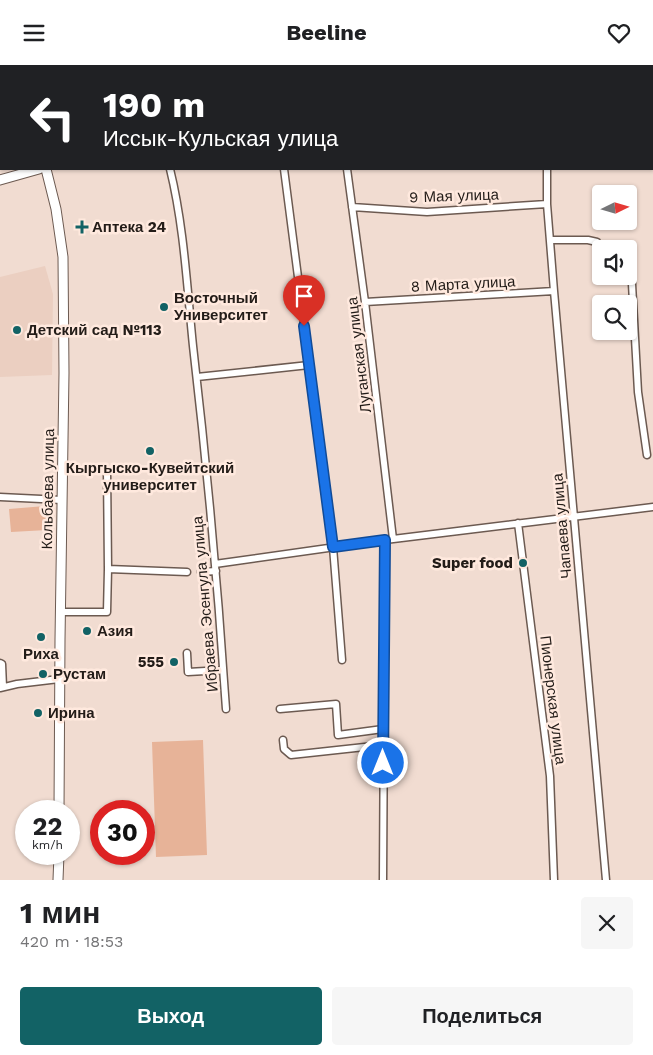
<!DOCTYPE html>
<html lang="ru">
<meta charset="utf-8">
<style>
body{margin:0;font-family:"Work Sans",sans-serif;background:#f6f6f6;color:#202124;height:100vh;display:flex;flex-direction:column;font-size:19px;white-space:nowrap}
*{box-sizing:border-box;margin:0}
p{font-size:16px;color:#757577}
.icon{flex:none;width:28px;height:28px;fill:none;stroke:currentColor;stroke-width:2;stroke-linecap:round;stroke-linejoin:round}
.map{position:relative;height:815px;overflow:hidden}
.details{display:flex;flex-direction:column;background:#fff;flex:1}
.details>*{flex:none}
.top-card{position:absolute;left:0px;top:0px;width:654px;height:105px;box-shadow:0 1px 4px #0004;background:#202124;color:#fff;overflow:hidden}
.needle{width:32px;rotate:85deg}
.buttons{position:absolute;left:592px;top:120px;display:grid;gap:10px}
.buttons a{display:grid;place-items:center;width:45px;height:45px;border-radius:5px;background:#fff;box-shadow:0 1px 4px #0004;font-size:25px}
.speed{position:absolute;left:15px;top:735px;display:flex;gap:10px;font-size:25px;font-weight:700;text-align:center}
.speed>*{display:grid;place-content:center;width:65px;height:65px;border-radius:50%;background:#fff;box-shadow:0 1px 4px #0004;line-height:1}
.speed small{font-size:12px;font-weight:400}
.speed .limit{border:8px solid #d22;background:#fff;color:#111}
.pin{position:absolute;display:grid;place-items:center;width:42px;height:42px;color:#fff;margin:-51px -21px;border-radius:50% 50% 50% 0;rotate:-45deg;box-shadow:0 0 5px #0007}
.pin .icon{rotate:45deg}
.me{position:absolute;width:55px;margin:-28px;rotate:0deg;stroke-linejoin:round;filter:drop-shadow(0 0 4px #0008)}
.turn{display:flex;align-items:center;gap:18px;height:105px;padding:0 20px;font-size:22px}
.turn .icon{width:65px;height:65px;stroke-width:2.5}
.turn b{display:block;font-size:35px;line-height:42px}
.round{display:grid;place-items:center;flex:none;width:52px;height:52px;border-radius:5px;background:#f6f6f6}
.headline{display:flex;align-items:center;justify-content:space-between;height:85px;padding:0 20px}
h1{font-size:30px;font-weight:700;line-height:38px}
.primary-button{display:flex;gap:10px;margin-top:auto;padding:10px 20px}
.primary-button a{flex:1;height:58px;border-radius:5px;background:#126265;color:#fff;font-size:20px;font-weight:700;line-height:58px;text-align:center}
.primary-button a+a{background:#f6f6f6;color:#202124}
header{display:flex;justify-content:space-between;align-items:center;height:65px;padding:0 20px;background:#fff;font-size:22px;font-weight:700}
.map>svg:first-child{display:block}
.built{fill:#ebcfc1}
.green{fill:#e7b398}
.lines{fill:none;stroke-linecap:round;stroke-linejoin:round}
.minor-casing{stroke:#6c5a51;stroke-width:9}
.secondary-casing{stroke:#6c5a51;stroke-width:11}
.minor{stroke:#fff;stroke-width:6}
.secondary{stroke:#fff;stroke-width:9}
.route-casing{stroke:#114b97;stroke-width:12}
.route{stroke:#1a73e8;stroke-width:9}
.poi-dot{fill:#126265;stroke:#ffe9de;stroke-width:2}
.labels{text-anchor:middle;stroke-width:5;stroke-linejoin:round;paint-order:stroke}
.street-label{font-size:15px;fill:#231c18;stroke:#ffe9de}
.poi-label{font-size:15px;font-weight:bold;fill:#231c18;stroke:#ffe9de;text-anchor:start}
</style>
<header><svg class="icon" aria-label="menu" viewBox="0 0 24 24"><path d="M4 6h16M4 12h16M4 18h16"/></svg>Beeline<svg class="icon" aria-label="heart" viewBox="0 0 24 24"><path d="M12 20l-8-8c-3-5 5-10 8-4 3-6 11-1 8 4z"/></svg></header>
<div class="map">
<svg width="653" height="815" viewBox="0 0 653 815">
<rect width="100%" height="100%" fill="#f1dcd1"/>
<path class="built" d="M 45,201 L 53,229 L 52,310 L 0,312 L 0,212 Z"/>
<path class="green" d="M 45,441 L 47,465 L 11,467 L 9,444 Z
M 203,675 L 207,790 L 156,792 L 152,677 Z"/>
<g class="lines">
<g class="minor-casing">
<path id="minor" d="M 55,0 L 55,1
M 548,1 L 548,0
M 170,104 C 184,161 187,222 193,281 C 207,401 218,522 226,644
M 284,104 L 333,482 L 342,595
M 347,104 L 365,237 L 393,474
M 547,104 L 547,139 L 554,226 L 606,815
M 352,142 L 427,147 L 547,139
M 550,175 L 588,175 L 597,177 L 599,189 L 601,191
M 629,200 L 631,201 L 638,327 L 647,390
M 365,237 L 554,226
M 197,312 L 309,300
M 107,405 L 108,504
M 0,432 L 62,435
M 518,458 L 550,711 L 554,815
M 215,499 L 385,475 L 653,442
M 201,507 L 216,506
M 60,547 L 107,547 L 108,504 L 187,507
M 187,588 L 188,607 L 223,605
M 0,598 L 2,599 L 3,622
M 0,623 L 17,619 L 59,614
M 280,644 L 336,639 L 338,670 L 383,664
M 283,675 L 284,684 L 291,690 L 383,680
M 383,815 L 385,475"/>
</g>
<g class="secondary-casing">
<path id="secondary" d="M 7,0 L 7,1
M 451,1 L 459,0
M 46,104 L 56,144 L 63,192 L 64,308 L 60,575 L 59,746
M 0,115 L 39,104
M 58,815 L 59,789"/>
</g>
<use href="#minor" class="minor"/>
<use href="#secondary" class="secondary"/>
</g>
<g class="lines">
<g class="route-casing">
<path id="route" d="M 304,261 L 333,482 L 385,475 L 383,698"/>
</g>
<use href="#route" class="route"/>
</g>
<g class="poi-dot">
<path d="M79.5 154.5h5v5h5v5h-5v5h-5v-5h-5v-5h5z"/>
<circle cx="164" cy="242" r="5"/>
<circle cx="17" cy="265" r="5"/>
<circle cx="150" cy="386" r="5"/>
<circle cx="523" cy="498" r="5"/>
<circle cx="87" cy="566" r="5"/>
<circle cx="41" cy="572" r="5"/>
<circle cx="174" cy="597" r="5"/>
<circle cx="43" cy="609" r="5"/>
<circle cx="38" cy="648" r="5"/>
</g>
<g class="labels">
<g class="street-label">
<text transform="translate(454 131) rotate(-2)" y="5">9 Мая улица</text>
<text transform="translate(463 219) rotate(-3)" y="5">8 Марта улица</text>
<text transform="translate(359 290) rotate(-97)" y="5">Луганская улица</text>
<text transform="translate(48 424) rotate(-89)" y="5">Кольбаева улица</text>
<text transform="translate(562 461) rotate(-95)" y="5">Чапаева улица</text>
<text transform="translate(205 539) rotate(-95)" y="5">Ибраева Эсенгула улица</text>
<text transform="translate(553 635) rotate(83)" y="5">Пионерская улица</text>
</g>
<g class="poi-label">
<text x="92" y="167">Аптека 24</text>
<text x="174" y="238">Восточный<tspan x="174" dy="17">Университет</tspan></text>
<text x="27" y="270">Детский сад №113</text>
<text x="150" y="408" text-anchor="middle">Кыргыско-Кувейтский<tspan x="150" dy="17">университет</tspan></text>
<text x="513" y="503" text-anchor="end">Super food</text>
<text x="97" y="571">Азия</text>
<text x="41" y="594" text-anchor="middle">Риха</text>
<text x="164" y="602" text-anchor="end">555</text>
<text x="53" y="614">Рустам</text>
<text x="48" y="653">Ирина</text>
</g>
</g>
</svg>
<div class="buttons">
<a><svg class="needle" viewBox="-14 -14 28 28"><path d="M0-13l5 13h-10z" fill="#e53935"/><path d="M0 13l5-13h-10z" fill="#757577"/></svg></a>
<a><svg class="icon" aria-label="sound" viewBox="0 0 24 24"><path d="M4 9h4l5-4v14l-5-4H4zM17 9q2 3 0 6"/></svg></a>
<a><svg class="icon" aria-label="search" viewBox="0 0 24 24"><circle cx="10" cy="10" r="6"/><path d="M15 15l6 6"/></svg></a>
</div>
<div class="speed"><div>22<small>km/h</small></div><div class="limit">30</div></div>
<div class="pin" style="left:304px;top:261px;background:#d93025"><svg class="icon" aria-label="arrive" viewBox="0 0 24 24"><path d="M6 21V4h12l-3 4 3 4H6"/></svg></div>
<svg class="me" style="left:383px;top:698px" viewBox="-20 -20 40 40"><circle r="17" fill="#1a73e8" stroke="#fff" stroke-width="3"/><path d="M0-11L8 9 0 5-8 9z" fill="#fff"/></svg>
<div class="top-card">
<div class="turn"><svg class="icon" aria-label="left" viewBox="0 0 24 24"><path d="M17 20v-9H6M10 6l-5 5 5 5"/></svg><div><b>190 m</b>Иссык-Кульская улица</div></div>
</div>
</div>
<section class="details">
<div class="headline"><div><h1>1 мин</h1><p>420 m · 18:53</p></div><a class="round"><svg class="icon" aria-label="close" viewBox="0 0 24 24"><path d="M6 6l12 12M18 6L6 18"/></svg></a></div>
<div class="primary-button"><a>Выход</a><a>Поделиться</a></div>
</section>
